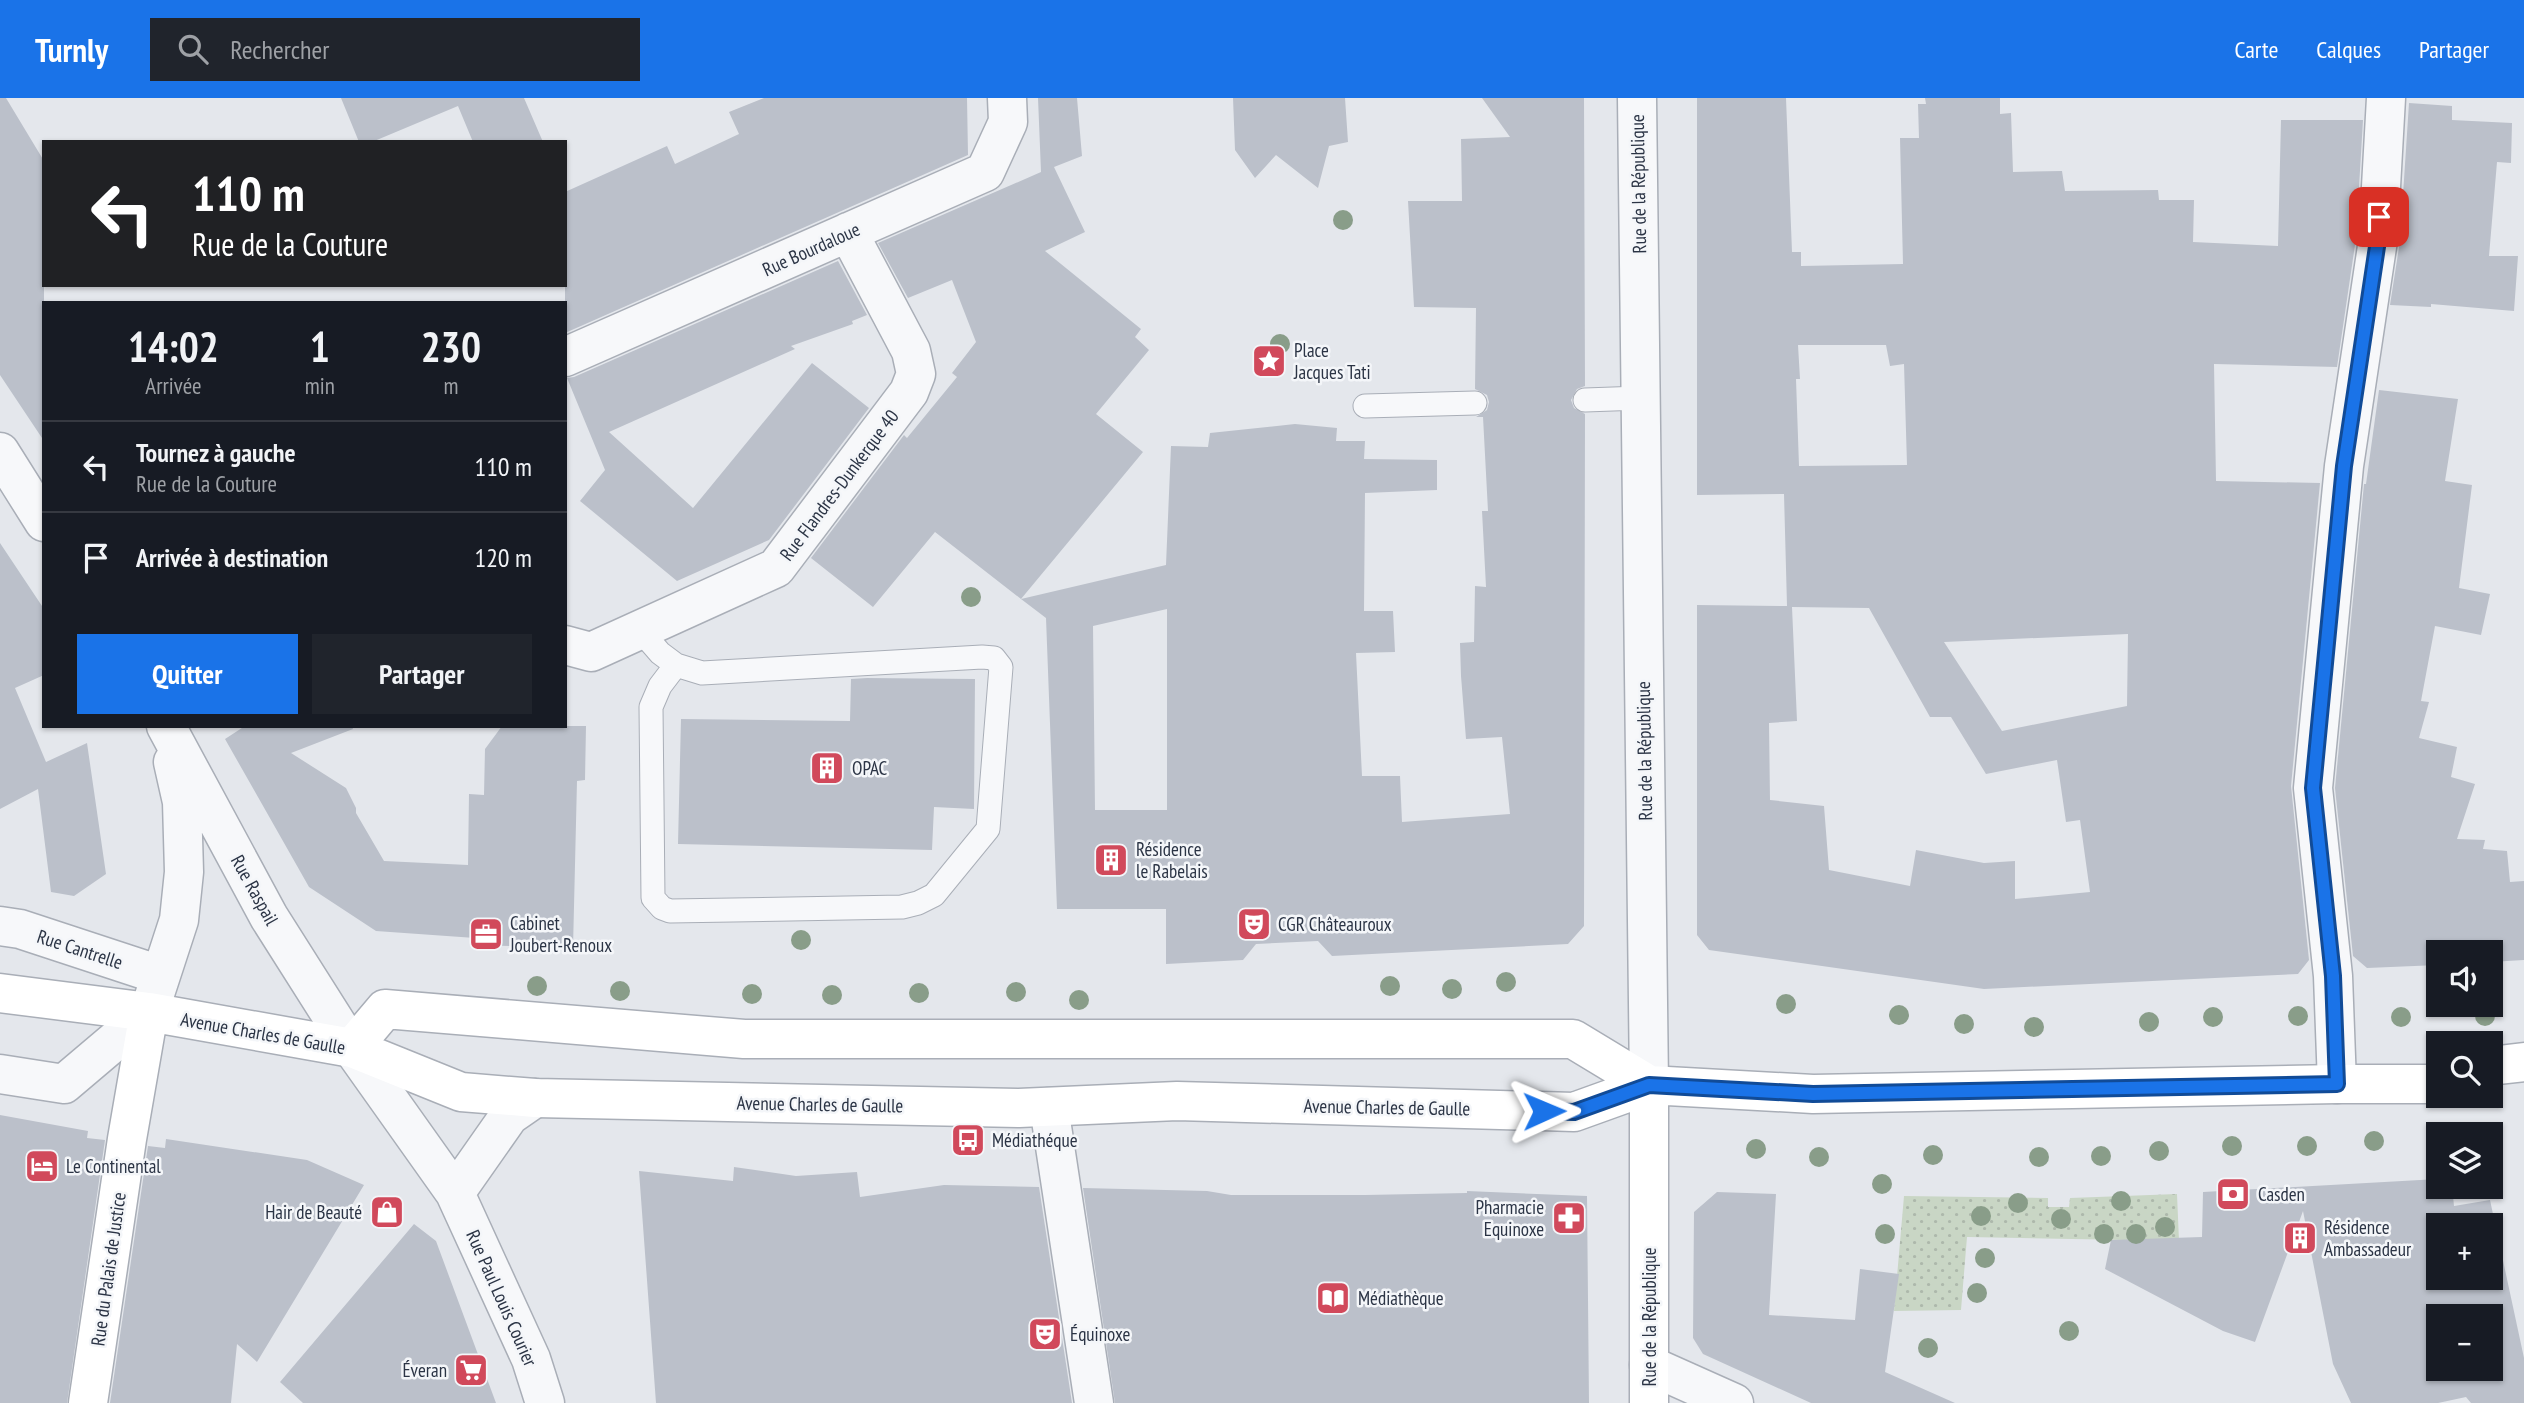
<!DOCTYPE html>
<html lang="fr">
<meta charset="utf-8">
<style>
body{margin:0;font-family:"PT Sans Narrow",sans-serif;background:#20242c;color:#f1f3f6;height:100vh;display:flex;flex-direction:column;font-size:26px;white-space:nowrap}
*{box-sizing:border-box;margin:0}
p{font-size:23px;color:#9ea1a6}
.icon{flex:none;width:38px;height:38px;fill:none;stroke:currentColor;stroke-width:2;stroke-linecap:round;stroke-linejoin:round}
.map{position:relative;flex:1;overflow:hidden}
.drawer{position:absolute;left:42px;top:203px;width:525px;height:427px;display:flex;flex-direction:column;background:#171b24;border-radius:0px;box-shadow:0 2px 5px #0004}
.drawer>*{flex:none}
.banner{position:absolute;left:42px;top:42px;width:525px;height:147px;border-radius:0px;box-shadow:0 2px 5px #0004;background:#202124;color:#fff;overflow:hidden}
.controls{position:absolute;left:2426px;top:842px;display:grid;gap:14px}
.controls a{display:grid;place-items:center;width:77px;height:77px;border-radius:0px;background:#171b24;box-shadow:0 2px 5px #0004;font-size:35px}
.pin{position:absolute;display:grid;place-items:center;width:60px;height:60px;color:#fff;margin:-30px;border-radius:14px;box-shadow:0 4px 10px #0006}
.me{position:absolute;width:77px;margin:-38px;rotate:89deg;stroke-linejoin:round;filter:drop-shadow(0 0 5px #0008)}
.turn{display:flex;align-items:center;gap:24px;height:147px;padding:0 35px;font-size:32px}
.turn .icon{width:91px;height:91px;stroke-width:2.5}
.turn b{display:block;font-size:49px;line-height:60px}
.eta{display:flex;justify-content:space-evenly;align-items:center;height:119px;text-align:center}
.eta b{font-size:42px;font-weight:800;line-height:49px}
.button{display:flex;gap:14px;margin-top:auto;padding:14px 35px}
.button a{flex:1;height:80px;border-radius:0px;background:#1a73e8;color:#fff;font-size:28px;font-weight:800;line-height:80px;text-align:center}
.button a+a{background:#20242c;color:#f1f3f6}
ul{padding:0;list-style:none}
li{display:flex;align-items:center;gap:21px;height:91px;padding:0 35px;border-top:2px solid #363941}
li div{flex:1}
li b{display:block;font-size:26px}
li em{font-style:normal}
header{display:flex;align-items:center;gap:42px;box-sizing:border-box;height:98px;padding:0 35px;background:#1a73e8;color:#fff}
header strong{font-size:33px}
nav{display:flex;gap:38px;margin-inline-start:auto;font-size:24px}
.search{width:490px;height:63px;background:#20242c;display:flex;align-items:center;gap:18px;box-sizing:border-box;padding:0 24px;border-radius:0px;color:#9ea1a6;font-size:26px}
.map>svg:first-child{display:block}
.grass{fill:url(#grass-dots)}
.building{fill:#bbc0ca;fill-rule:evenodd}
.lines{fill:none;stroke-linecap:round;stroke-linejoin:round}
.lane-casing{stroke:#a9aeb7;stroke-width:25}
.street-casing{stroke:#a9aeb7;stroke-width:41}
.secondary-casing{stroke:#a9aeb7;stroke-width:41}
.lane{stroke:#f7f8fa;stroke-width:23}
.street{stroke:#f7f8fa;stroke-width:38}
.secondary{stroke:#fff;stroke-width:38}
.tree{fill:#899d89}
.route-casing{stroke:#114b97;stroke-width:18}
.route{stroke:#1a73e8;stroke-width:12}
.labels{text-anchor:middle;stroke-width:5;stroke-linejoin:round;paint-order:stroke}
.street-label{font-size:19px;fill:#2b3445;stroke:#f4f6f9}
.poi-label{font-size:19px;fill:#2b3445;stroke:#f4f6f9;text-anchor:start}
</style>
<header>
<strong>Turnly</strong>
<div class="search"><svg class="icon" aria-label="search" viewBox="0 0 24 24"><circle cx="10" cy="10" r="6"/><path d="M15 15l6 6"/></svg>Rechercher</div>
<nav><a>Carte</a><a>Calques</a><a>Partager</a></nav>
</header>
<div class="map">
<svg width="2524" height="1305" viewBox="0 0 2524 1305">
<defs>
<pattern id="grass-dots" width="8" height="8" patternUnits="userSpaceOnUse" patternTransform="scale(1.75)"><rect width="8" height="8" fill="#c9d6c5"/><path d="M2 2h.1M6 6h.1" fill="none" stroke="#adb8ab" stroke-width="1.8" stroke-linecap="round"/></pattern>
</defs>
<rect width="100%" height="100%" fill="#e4e7ec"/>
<path class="grass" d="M 2177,1096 L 2179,1143 L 1967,1139 L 1961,1212 L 1894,1213 L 1904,1098 L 2048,1100 L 2048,1109 L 2069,1109 L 2070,1100 Z"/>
<path class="building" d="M 0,0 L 6,0 L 44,63 L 44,343 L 0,277 Z
M 341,0 L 524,0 L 543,44 L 473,44 L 458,8 L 372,44 L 359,44 Z
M 764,0 L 967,0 L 968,57 L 565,235 L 565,94 L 667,48 L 675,66 L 739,36 L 729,14 Z
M 1038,0 L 1077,0 L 1082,58 L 1054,69 L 1085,134 L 1045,153 L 1141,231 L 1135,239 L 1149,252 L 1096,316 L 1143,354 L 1021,501 L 935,434 L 873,509 L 811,460 L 904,337 L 907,340 L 957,279 L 952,275 L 976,244 L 952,182 L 908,200 L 878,145 L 1041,74 Z
M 1233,0 L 1345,0 L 1348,44 L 1329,48 L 1318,90 L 1276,57 L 1255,80 L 1235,52 Z
M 1482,0 L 1584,0 L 1585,288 L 1577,291 L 1571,302 L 1574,310 L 1585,316 L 1584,828 L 1568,846 L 1332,858 L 1318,843 L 1256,846 L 1243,862 L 1166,866 L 1166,811 L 1057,811 L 1046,520 L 1021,501 L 1166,467 L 1171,348 L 1208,349 L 1210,335 L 1295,326 L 1337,330 L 1336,343 L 1365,343 L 1364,361 L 1437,362 L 1437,392 L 1365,395 L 1364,513 L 1393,513 L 1395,554 L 1356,555 L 1362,678 L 1400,678 L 1402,724 L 1510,716 L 1502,639 L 1466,641 L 1461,578 L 1460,545 L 1474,544 L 1475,488 L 1486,489 L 1482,413 L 1488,413 L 1483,319 L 1476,319 L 1487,312 L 1489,304 L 1487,297 L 1475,291 L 1476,210 L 1414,209 L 1408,103 L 1462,103 L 1461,41 L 1510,39 ZM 1167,511 L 1167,712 L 1095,712 L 1093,528 Z
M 1697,0 L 1786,0 L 1792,154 L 1801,154 L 1801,168 L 1903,166 L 1900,40 L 1919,40 L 1918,6 L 1926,6 L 1925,0 L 2000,0 L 2000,16 L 2011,15 L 2013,74 L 2062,73 L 2065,93 L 2158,92 L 2159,102 L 2194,102 L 2193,144 L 2278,148 L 2281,22 L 2363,22 L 2356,140 L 2337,269 L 2214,266 L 2216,383 L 2320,385 L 2291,688 L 2309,862 L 2298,876 L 1984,891 L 1709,852 L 1697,837 L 1697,507 L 1787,508 L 1784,396 L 1697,397 ZM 1798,247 L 1886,247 L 1890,268 L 1904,266 L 1907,367 L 1799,368 L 1796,281 L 1800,281 ZM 1792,509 L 1869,510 L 1930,619 L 1951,619 L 1986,676 L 2057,662 L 2066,724 L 2080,722 L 2090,794 L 2015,801 L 2015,763 L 1984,765 L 1916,752 L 1910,788 L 1829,772 L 1824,708 L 1770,702 L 1769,625 L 1797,623 ZM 2128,536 L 2127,608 L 2002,633 L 1944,544 Z
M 2409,5 L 2452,8 L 2452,22 L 2512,25 L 2511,65 L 2497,64 L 2489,158 L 2518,158 L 2514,213 L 2431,206 L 2431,209 L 2390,207 L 2400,143 Z
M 838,163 L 867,217 L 852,223 L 853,226 L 791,248 L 795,251 L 609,334 L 693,410 L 812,265 L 869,310 L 769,442 L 677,483 L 580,403 L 605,372 L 567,280 L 574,279 Z
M 2379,292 L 2458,301 L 2445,383 L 2472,387 L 2459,490 L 2490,496 L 2481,537 L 2435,528 L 2421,603 L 2429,604 L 2419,640 L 2457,649 L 2451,679 L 2475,686 L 2457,741 L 2485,742 L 2483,751 L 2507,753 L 2510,784 L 2524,783 L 2524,862 L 2490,864 L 2490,854 L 2438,854 L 2438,867 L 2367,870 L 2353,858 L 2335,690 L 2364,386 L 2366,386 Z
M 0,445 L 44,511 L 44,577 L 15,590 L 46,664 L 87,645 L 106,776 L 74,798 L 51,794 L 38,691 L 0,711 Z
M 867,580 L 975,581 L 974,711 L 934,709 L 932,752 L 678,746 L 681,621 L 850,623 L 851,581 Z
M 245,628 L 352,628 L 353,631 L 291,655 L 346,690 L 356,710 L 356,715 L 384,763 L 468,767 L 469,696 L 484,697 L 485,651 L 502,628 L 586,628 L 585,682 L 577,683 L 573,850 L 474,847 L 475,840 L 376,833 L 309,789 L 225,641 Z
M 0,1017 L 88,1033 L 87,1040 L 105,1042 L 67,1305 L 0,1305 Z
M 166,1041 L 307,1062 L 364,1087 L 257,1264 L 237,1246 L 231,1305 L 110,1305 L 148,1048 L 165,1050 Z
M 734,1069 L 796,1078 L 857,1074 L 860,1099 L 944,1087 L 1039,1089 L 1072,1305 L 656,1305 L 639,1073 L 733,1083 Z
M 2438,1081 L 2438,1088 L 2452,1088 L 2454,1108 L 2490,1102 L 2524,1260 L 2524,1305 L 2471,1305 L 2466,1299 L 2438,1305 L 2351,1305 L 2333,1266 L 2303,1113 L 2255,1244 L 2223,1233 L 2105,1171 L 2111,1142 L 2202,1139 L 2203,1094 ZM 2438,1127 L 2490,1127 L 2490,1180 L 2438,1180 ZM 2438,1218 L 2490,1218 L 2490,1270 L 2438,1270 Z
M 1083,1090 L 1207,1093 L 1231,1097 L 1365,1097 L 1467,1095 L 1467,1093 L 1587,1098 L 1589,1305 L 1115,1305 Z
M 1717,1094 L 1776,1096 L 1769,1217 L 1855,1222 L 1860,1171 L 1899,1176 L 1885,1274 L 1955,1305 L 1811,1305 L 1703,1256 L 1693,1240 L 1694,1114 Z
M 414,1126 L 436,1143 L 496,1305 L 303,1305 L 280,1284 Z"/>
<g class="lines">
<g class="lane-casing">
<path id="lane" d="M 1585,302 L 1641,300
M 1365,308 L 1475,305
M 640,532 L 660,555 L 676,567
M 982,559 L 994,560 L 1001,569 L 988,731 L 934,797 L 918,805 L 902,809 L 670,813 L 662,810 L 653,800 L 651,609 L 660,588 L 676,567 L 702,575 Z"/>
</g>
<g class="street-casing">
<path id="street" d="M 1637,0 L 1649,987
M 565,259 L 985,74 L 1008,24 L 1007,0
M 0,354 L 44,424
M 565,547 L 591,554 L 776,470 L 909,294 L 916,276 L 911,253 L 848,134
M 166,628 L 269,819 L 352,950 L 455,1095 L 531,1261 L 545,1305
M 0,828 L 20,831 L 160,877
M 0,976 L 64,986 L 149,914 L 179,822 L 184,774 L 182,704 L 173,664
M 2337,986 L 2333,878 L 2313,690 L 2344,368 L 2378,142 L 2386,0
M 1049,1009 L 1094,1305
M 455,1095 L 509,1018 L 535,1000
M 1649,1267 L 1734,1305"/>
</g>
<g class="secondary-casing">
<path id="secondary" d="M 0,895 L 149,914 L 352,950 L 461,994 L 535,1000 L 1019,1010 L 1177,1003 L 1574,1014 L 1649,987 L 1813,996 L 2337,986 L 2438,986
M 352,950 L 385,911 L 744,941 L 1573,941 L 1649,987
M 2490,968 L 2524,964
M 1649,987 L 1649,1305
M 88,1305 L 127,1041 L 149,914"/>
</g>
<use href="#lane" class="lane"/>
<use href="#street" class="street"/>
<use href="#secondary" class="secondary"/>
</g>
<g class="tree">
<circle cx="1343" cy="122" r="10"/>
<circle cx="1280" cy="246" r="10"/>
<circle cx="971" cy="499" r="10"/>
<circle cx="801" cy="842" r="10"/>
<circle cx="1506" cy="884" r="10"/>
<circle cx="537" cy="888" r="10"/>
<circle cx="1390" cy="888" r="10"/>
<circle cx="1452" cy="891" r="10"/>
<circle cx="620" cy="893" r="10"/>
<circle cx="1016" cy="894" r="10"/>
<circle cx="919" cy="895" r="10"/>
<circle cx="752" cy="896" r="10"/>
<circle cx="832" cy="897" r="10"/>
<circle cx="1079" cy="902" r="10"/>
<circle cx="1786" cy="906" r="10"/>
<circle cx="1899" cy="917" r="10"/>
<circle cx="2298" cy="918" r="10"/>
<circle cx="2485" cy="918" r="10"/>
<circle cx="2213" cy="919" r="10"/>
<circle cx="2401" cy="919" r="10"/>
<circle cx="2149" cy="924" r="10"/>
<circle cx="1964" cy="926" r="10"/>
<circle cx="2034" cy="929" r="10"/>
<circle cx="2374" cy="1043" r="10"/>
<circle cx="2232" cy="1048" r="10"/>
<circle cx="2307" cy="1048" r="10"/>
<circle cx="1756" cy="1051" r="10"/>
<circle cx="2159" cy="1053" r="10"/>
<circle cx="1933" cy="1057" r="10"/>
<circle cx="2101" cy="1058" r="10"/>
<circle cx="1819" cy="1059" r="10"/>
<circle cx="2039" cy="1059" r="10"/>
<circle cx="1882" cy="1086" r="10"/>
<circle cx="2121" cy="1103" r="10"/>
<circle cx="2018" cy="1105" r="10"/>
<circle cx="1981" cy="1118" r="10"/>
<circle cx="2061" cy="1121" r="10"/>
<circle cx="2165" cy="1129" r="10"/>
<circle cx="1885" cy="1136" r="10"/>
<circle cx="2104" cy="1136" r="10"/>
<circle cx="2136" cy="1136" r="10"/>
<circle cx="1985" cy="1160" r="10"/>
<circle cx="1977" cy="1195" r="10"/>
<circle cx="2069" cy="1233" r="10"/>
<circle cx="1928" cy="1250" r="10"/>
</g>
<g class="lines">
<g class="route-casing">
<path id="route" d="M 1544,1013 L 1574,1014 L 1649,987 L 1813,996 L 2337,986 L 2333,878 L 2313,690 L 2344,368 L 2378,142 L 2379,119"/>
</g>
<use href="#route" class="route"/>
</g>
<defs>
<g id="sight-square" transform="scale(1.75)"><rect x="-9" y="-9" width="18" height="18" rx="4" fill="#d1495b" stroke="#f4f6f9"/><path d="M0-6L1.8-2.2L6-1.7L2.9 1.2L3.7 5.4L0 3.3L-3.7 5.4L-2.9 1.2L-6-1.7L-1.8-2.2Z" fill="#fff"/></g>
<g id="building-square" transform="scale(1.75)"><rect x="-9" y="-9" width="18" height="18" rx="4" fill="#d1495b" stroke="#f4f6f9"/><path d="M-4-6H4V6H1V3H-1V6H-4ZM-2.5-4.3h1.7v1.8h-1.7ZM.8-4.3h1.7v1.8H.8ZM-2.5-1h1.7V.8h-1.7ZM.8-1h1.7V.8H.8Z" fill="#fff"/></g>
<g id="theatre-square" transform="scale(1.75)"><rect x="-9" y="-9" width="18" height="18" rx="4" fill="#d1495b" stroke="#f4f6f9"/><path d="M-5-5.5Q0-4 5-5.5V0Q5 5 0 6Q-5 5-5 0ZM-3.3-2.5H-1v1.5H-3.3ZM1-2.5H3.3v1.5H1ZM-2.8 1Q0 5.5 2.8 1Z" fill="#fff"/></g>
<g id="office-square" transform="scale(1.75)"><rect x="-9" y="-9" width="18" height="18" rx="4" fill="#d1495b" stroke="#f4f6f9"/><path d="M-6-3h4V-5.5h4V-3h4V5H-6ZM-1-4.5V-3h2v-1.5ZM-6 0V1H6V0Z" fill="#fff"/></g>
<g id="bus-square" transform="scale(1.75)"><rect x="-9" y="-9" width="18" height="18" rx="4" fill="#d1495b" stroke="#f4f6f9"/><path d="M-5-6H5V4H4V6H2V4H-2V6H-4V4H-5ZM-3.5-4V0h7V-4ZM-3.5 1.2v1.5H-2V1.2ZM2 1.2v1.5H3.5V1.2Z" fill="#fff"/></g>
<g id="hotel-square" transform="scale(1.75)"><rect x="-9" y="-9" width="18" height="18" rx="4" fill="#d1495b" stroke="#f4f6f9"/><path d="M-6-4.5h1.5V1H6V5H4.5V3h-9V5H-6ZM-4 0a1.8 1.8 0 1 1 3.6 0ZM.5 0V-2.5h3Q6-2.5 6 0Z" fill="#fff"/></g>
<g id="bank-square" transform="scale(1.75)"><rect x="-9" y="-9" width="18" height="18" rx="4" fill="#d1495b" stroke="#f4f6f9"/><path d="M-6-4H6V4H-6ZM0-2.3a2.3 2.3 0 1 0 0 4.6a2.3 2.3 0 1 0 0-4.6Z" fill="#fff"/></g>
<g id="shop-square" transform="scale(1.75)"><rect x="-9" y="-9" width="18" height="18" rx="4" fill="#d1495b" stroke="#f4f6f9"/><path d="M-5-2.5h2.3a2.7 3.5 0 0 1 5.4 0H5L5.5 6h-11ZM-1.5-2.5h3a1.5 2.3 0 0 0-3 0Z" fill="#fff"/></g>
<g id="pharmacy-square" transform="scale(1.75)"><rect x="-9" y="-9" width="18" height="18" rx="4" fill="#d1495b" stroke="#f4f6f9"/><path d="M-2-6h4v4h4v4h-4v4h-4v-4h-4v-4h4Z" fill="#fff"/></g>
<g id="library-square" transform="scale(1.75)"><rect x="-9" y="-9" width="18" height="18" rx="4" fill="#d1495b" stroke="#f4f6f9"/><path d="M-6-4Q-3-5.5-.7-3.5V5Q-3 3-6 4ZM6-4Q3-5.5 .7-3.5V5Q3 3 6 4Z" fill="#fff"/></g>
<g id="supermarket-square" transform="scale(1.75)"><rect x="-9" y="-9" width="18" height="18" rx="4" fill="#d1495b" stroke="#f4f6f9"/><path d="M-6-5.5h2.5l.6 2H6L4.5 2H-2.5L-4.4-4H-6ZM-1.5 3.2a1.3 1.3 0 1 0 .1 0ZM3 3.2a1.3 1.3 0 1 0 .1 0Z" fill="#fff"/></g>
</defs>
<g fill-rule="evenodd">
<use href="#sight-square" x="1269" y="263"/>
<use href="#building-square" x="827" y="670"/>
<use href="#building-square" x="1111" y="762"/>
<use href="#theatre-square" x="1254" y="826"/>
<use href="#office-square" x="486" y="836"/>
<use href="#bus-square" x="968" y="1042"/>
<use href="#hotel-square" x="42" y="1068"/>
<use href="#bank-square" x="2233" y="1096"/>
<use href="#shop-square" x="387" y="1114"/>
<use href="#pharmacy-square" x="1569" y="1120"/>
<use href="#building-square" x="2300" y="1140"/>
<use href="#library-square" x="1333" y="1200"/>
<use href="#theatre-square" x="1045" y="1236"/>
<use href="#supermarket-square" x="471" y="1272"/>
</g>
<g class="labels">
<g class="street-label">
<text transform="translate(1638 86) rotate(-91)" y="7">Rue de la République</text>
<text transform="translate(811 151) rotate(-24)" y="7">Rue Bourdaloue</text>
<text transform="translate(839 387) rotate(-53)" y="7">Rue Flandres-Dunkerque 40</text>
<text transform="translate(1644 653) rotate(-91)" y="7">Rue de la République</text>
<text transform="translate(255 792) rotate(61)" y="7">Rue Raspail</text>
<text transform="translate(80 851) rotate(18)" y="7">Rue Cantrelle</text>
<text transform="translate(263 935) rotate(10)" y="7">Avenue Charles de Gaulle</text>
<text transform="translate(820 1006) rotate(1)" y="7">Avenue Charles de Gaulle</text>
<text transform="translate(1387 1009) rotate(1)" y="7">Avenue Charles de Gaulle</text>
<text transform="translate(108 1171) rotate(-82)" y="7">Rue du Palais de Justice</text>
<text transform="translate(502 1200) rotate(66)" y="7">Rue Paul Louis Courier</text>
<text transform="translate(1649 1219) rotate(-90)" y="7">Rue de la République</text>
</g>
<g class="poi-label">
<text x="1294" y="259">Place<tspan x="1294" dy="22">Jacques Tati</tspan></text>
<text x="852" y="677">OPAC</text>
<text x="1136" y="758">Résidence<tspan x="1136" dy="22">le Rabelais</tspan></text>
<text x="510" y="832">Cabinet<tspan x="510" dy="22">Joubert-Renoux</tspan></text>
<text x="1278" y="833">CGR Châteauroux</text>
<text x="992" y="1049">Médiathéque</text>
<text x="66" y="1075">Le Continental</text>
<text x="2258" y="1103">Casden</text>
<text x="1544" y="1116" text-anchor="end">Pharmacie<tspan x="1544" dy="22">Equinoxe</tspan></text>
<text x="362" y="1121" text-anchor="end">Hair de Beauté</text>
<text x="2324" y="1136">Résidence<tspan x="2324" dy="22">Ambassadeur</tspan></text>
<text x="1358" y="1207">Médiathèque</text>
<text x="1070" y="1243">Équinoxe</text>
<text x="447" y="1279" text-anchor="end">Éveran</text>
</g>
</g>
</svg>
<div class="controls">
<a><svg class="icon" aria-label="sound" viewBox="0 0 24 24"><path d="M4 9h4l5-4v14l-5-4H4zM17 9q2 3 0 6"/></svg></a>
<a><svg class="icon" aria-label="search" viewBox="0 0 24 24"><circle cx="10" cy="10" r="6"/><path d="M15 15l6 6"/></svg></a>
<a><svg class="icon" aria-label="layers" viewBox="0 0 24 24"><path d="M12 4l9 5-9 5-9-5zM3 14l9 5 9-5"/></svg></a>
<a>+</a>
<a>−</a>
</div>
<div class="pin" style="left:2379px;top:119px;background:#d93025"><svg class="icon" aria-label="arrive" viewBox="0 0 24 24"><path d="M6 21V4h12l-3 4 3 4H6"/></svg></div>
<svg class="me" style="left:1544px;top:1013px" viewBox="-20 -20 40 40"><path d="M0-17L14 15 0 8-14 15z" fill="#1a73e8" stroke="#fff" stroke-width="4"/></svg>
<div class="banner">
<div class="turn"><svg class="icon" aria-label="left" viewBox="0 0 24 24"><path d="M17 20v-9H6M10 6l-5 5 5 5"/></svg><div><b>110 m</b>Rue de la Couture</div></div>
</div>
<section class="drawer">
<div class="eta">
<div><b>14:02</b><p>Arrivée</p></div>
<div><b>1</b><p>min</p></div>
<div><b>230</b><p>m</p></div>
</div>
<ul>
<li><svg class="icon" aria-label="left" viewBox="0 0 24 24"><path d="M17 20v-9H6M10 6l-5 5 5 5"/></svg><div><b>Tournez à gauche</b><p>Rue de la Couture</p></div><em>110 m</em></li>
<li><svg class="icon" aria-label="arrive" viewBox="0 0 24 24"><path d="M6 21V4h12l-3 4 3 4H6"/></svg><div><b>Arrivée à destination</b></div><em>120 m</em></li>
</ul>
<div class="button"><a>Quitter</a><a>Partager</a></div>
</section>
</div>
